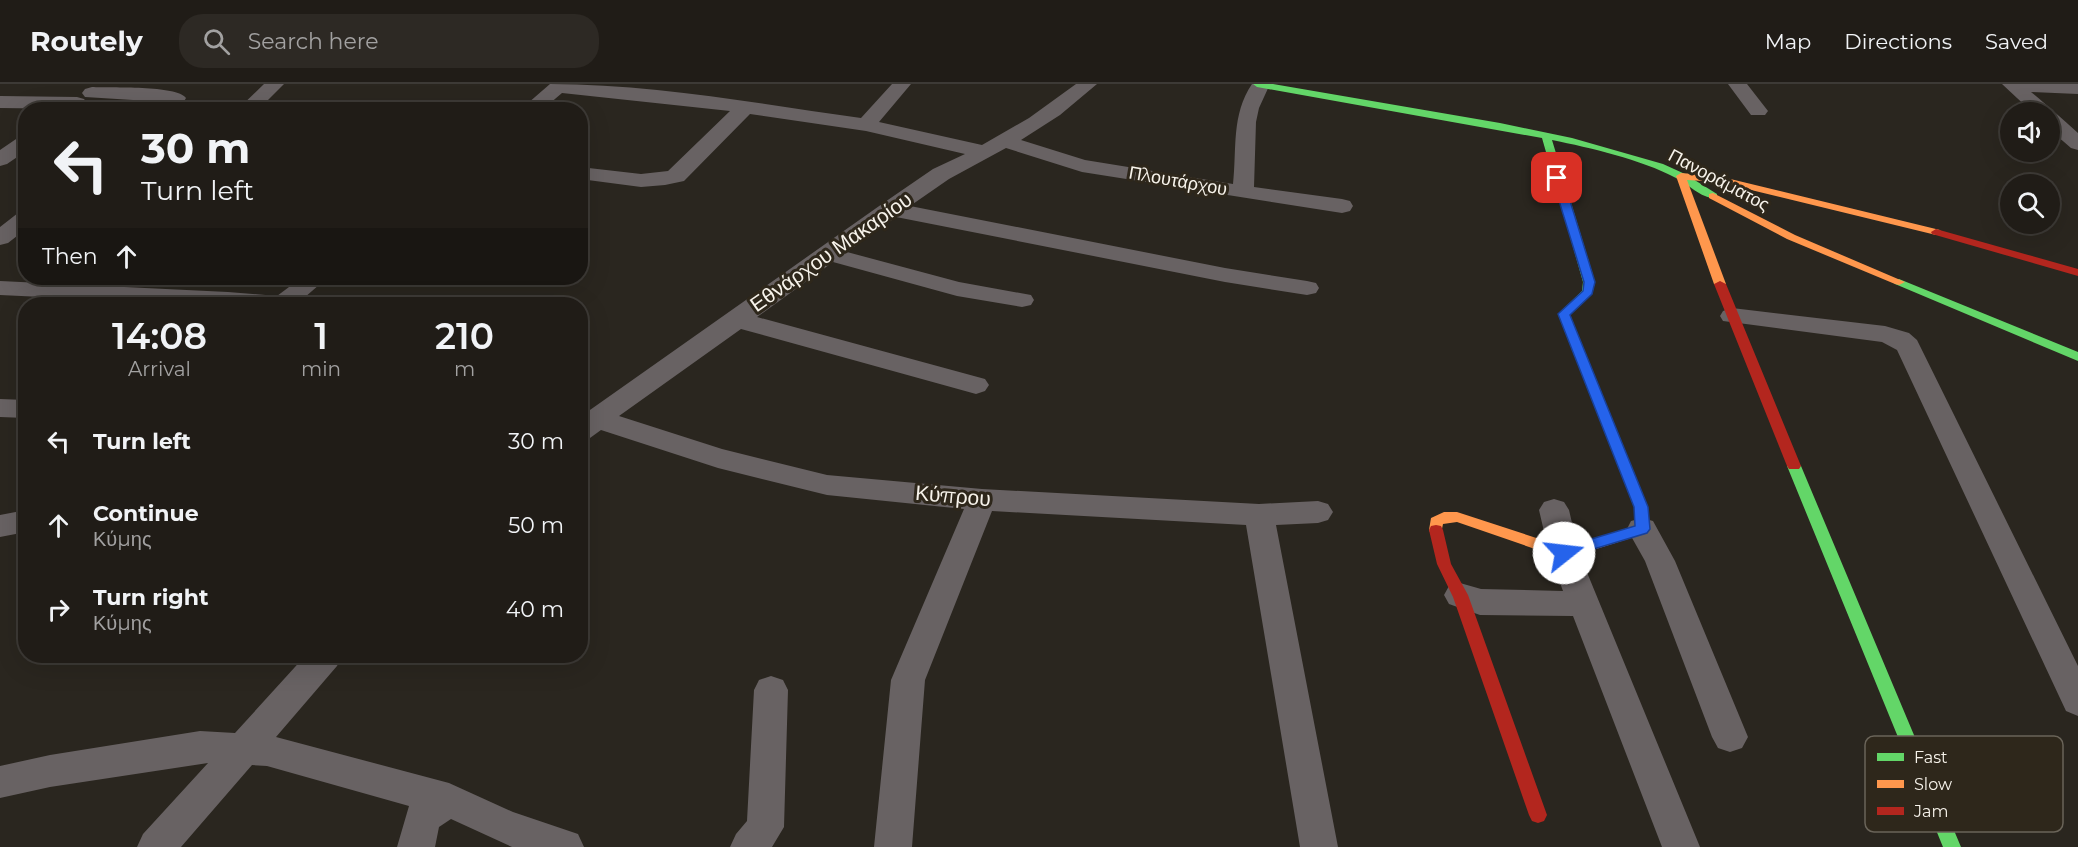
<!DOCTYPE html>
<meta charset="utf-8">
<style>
body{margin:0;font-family:Montserrat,sans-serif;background:#2d2924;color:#f1f3f6;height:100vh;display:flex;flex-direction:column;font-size:22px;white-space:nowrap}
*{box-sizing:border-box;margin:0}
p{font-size:20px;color:#a2a1a1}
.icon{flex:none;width:33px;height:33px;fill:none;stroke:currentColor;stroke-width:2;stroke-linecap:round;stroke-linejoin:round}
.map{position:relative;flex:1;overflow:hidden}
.panel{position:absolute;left:18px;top:213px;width:570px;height:366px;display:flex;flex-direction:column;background:#201c17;border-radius:24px;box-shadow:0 6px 24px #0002,0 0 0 2px #3d3a36}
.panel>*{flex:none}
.banner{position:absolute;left:18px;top:18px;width:570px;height:183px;border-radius:24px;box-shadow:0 6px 24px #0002,0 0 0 2px #3d3a36;background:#201c17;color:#f1f3f6;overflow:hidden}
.controls{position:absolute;left:2000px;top:18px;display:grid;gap:12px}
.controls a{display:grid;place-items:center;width:60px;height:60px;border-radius:50%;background:#201c17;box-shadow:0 6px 24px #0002,0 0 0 2px #3d3a36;font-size:30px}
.pin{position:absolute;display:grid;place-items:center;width:51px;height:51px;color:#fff;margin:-26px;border-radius:12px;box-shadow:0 3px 9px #0006}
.me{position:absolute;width:66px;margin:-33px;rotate:74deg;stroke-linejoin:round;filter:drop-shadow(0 0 4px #0008)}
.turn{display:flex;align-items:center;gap:21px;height:126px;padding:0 24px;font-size:27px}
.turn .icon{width:78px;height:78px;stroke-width:2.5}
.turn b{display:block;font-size:42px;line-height:51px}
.then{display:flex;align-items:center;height:57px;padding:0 24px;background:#0003;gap:12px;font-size:22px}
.eta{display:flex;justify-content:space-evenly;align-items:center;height:102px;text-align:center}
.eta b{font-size:36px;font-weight:600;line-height:42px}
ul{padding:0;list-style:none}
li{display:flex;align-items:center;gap:18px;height:84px;padding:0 24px}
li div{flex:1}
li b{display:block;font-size:22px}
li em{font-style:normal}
header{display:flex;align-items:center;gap:36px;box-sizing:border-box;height:84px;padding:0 30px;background:#201c17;border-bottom:2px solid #3d3a36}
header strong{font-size:28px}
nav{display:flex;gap:33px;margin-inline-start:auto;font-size:21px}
.search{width:420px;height:54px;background:#2d2924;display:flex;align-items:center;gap:15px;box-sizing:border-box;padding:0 21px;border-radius:24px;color:#a2a1a1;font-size:22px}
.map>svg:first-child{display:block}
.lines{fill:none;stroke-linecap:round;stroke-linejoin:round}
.street{fill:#686263;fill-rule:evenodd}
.fast{fill:#63d668;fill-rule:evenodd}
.slow{fill:#ff974d;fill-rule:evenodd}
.jam{fill:#b3261e;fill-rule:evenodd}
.route{fill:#2563eb;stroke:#184099;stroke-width:1.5}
.labels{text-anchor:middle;stroke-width:6;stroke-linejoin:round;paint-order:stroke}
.far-street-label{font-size:18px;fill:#f7f3eb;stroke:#2e271b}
.street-label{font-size:21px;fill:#f7f3eb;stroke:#2e271b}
.key{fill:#2e271b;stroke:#6a6459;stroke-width:1.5}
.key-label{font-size:16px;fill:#f7f3eb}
</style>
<header>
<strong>Routely</strong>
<div class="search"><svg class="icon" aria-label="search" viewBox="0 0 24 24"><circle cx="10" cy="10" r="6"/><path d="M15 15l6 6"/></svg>Search here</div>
<nav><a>Map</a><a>Directions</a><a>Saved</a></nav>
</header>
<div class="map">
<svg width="2078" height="763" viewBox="0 0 2078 763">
<rect width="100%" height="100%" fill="#2a261f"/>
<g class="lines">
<path class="street" d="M 264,0 L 284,0 L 258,26 L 237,26 Z
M 550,0 C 654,0 759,20 861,34 L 892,0 L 911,0 L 879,38 L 982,61 L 1029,34 L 1076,0 L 1097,0 L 1060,31 L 1021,56 L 1085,76 L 1233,100 C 1237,65 1231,31 1252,0 L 1270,0 L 1259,24 L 1256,38 L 1254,103 L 1342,115 L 1350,117 L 1353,122 L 1350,127 L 1342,129 L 1082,88 L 1006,64 L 949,95 L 910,122 L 1225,184 L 1307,197 L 1316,199 L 1319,204 L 1316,209 L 1307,211 L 1225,198 L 896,133 L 847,168 L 959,198 L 1031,211 L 1034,216 L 1031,221 L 1022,223 L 957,212 L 833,178 L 757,233 L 985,295 L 989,301 L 985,307 L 976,310 L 741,245 L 619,332 L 722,365 L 827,391 L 982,405 L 1259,420 L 1318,417 L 1328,420 L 1333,428 L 1328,436 L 1318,439 L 1276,441 L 1338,763 L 1300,763 L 1246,441 L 992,427 L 925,596 L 912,763 L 874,763 L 891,596 L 964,425 L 827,411 L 718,384 L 601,346 L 590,354 L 580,356 L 580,333 L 882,120 L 933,85 L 965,70 L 866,47 L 750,30 L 684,97 L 665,101 L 641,103 L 580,95 L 580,83 L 641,90 L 668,87 L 730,27 L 562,9 L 542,26 L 520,26 Z
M 1728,0 L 1747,0 L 1768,27 L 1765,31 L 1751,31 Z
M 2002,0 L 2078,0 L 2078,10 L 2031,8 C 2048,22 2061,34 2078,49 L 2078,66 L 2071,64 L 2049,45 L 2049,28 L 2032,28 Z
M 92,3 C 110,4 177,1 186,14 L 179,26 L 157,26 L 165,18 L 85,13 L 82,9 L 85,5 Z
M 0,12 L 77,13 L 84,15 L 87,19 L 84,23 L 77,25 L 0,24 Z
M 26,51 L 26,67 L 7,80 L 0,82 L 0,66 L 19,53 Z
M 26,127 L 26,145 L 8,159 L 0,161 L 0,143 L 18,129 Z
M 301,194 L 327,194 L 297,220 L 190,220 L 0,211 L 0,197 L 228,208 L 277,212 Z
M 1732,224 L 1885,242 L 1909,249 L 1917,256 L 2078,582 L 2078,632 L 2066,627 L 1897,266 L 1882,258 L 1723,237 L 1720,232 L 1723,227 Z
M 0,315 L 26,316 L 26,334 L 0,333 Z
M 1554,415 L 1564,418 L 1569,426 L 1579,469 L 1700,763 L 1662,763 L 1573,532 L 1480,531 L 1449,520 L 1444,511 L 1449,502 L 1460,499 L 1481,505 L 1563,507 L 1549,469 L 1539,426 L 1544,418 Z
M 26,426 L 26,448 L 0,453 L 0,431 Z
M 1642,434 L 1653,437 L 1675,477 L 1748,653 L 1742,664 L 1730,668 L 1718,664 L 1712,653 L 1645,477 L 1627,445 L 1631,437 Z
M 305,572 L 342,572 L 337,582 L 276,653 L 449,699 L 513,728 L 578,750 L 584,763 L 512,763 L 451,735 L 439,743 L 435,763 L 397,763 L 409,722 L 267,682 L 252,681 L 181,763 L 137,763 L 143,750 L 208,679 L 50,703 L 0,714 L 0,682 L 50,671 L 200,647 L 235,649 Z
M 771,592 L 783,596 L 788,606 L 784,743 L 772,763 L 730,763 L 736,750 L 747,737 L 754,606 L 759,596 Z"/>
<path class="fast" d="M 1253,0 L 1273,0 L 1500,39 L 1572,54 L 1663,80 L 1685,90 L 1717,110 L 1717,114 C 1703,116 1688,100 1676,94 C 1640,75 1591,64 1552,56 L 1595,198 L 1592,210 L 1570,231 L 1648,423 L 1649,445 L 1647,449 L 1623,456 L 1618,455 L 1616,451 L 1618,447 L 1635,442 L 1634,423 L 1558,230 L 1582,207 L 1583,198 L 1542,54 L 1257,3 Z
M 1899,195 L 2078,268 L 2078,277 L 1895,200 L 1893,198 Z
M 1794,377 L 1801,382 L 1961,763 L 1943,763 L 1787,382 Z"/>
<path class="slow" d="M 1681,89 L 1718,92 L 1940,146 L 1941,148 L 1936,151 L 1718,98 L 1687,96 L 1726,200 L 1720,203 L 1714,200 L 1676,92 Z
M 1713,109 L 1795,151 L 1905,198 L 1899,201 L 1895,200 L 1787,155 L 1709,114 L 1709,110 Z
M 1444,428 L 1457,428 L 1564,463 L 1623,446 L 1628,447 L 1630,451 L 1628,455 L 1564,475 L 1457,438 L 1443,440 L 1441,450 L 1431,450 L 1429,446 L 1431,434 Z"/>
<path class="jam" d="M 1936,145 L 2078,185 L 2078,192 L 1932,150 L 1931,148 Z
M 1720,197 L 1726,200 L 1801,382 L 1799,385 L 1789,385 L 1787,382 L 1714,200 Z
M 1436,441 L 1441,442 L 1443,446 L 1451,480 L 1468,511 L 1547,731 L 1544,737 L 1538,739 L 1532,737 L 1529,731 L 1453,513 L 1437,480 L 1429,446 L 1431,442 Z"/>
</g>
<path class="route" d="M 1557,91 L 1563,94 L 1595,198 L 1592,210 L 1570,231 L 1648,423 L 1650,445 L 1647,449 L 1564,474 L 1558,473 L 1556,469 L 1558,465 L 1635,442 L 1634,423 L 1558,230 L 1583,207 L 1584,198 L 1552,94 Z"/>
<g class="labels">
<g class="far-street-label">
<text transform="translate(1719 96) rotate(28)" y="6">Πανοράματος</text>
<text transform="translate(1178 97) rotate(10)" y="6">Πλουτάρχου</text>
</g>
<g class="street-label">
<text transform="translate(831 168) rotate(-35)" y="7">Εθνάρχου Μακαρίου</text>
<text transform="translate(953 412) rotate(5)" y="7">Κύπρου</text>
</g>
</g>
<rect x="1865" y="652" width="198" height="96" rx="9" class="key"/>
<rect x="1877" y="669" width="27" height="8" fill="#63d668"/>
<rect x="1877" y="696" width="27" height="8" fill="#ff974d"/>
<rect x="1877" y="723" width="27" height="8" fill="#b3261e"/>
<g class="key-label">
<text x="1914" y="679">Fast</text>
<text x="1914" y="706">Slow</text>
<text x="1914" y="733">Jam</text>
</g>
</svg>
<div class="controls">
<a><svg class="icon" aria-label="sound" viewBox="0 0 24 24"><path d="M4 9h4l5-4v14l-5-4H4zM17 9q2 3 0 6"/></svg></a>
<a><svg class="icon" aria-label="search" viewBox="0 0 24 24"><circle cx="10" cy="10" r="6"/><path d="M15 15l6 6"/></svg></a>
</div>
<div class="pin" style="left:1557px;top:94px;background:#d93025"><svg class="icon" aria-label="arrive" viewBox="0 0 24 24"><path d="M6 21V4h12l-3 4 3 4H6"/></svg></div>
<svg class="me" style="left:1564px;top:469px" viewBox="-20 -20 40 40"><circle r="19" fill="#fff"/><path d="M0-13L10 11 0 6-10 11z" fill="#2563eb"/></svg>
<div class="banner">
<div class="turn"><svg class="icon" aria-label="left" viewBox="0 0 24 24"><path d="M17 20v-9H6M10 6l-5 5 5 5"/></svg><div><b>30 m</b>Turn left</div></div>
<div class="then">Then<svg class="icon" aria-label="ahead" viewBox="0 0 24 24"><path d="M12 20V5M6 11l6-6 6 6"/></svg></div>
</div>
<section class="panel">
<div class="eta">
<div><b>14:08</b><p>Arrival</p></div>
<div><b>1</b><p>min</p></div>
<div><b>210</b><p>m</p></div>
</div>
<ul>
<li><svg class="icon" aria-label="left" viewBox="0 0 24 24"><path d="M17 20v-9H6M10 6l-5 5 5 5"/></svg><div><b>Turn left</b></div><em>30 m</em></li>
<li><svg class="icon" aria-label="ahead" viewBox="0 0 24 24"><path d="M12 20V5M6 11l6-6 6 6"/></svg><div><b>Continue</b><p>Κύμης</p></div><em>50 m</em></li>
<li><svg class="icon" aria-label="right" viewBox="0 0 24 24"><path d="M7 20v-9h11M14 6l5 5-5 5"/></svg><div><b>Turn right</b><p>Κύμης</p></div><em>40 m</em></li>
</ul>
</section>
</div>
